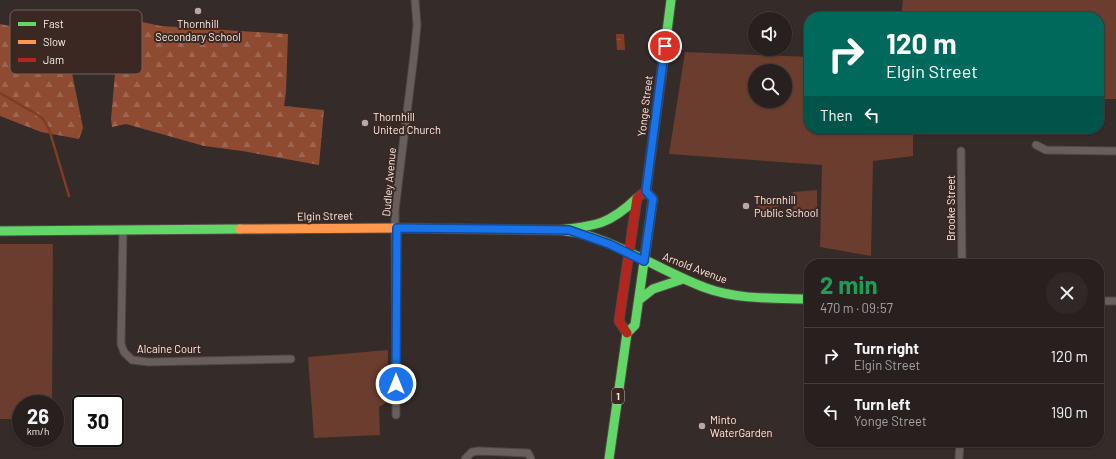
<!DOCTYPE html>
<meta charset="utf-8">
<style>
body{margin:0;font-family:Barlow,sans-serif;background:#302827;color:#f1f3f6;height:100vh;display:flex;flex-direction:column;font-size:15px;white-space:nowrap}
*{box-sizing:border-box;margin:0}
p{font-size:13px;color:#a5a3a4}
.icon{flex:none;width:22px;height:22px;fill:none;stroke:currentColor;stroke-width:2;stroke-linecap:round;stroke-linejoin:round}
.map{position:relative;flex:1;overflow:hidden}
.panel{position:absolute;left:804px;top:259px;width:300px;height:188px;display:flex;flex-direction:column;background:#28201e;border-radius:16px;box-shadow:0 1px 3px #0004,0 0 0 1px #443e3c}
.panel>*{flex:none}
.hud{position:absolute;left:804px;top:12px;width:300px;height:122px;border-radius:16px;box-shadow:0 1px 3px #0004,0 0 0 1px #443e3c;background:#00695c;color:#fff;overflow:hidden}
.fabs{position:absolute;left:748px;top:12px;display:grid;gap:8px}
.fabs a{display:grid;place-items:center;width:44px;height:44px;border-radius:50%;background:#28201e;box-shadow:0 1px 3px #0004,0 0 0 1px #443e3c;font-size:20px}
.speed{position:absolute;left:12px;top:395px;display:flex;gap:8px;font-size:20px;font-weight:700;text-align:center}
.speed>*{display:grid;place-content:center;width:52px;height:52px;border-radius:50%;background:#28201e;box-shadow:0 1px 3px #0004,0 0 0 1px #443e3c;line-height:1}
.speed small{font-size:10px;font-weight:400}
.speed .limit{border:2px solid #111;border-radius:6px;background:#fff;color:#111}
.pin{position:absolute;display:grid;place-items:center;width:34px;height:34px;color:#fff;margin:-17px;border:2px solid #fff;border-radius:50%;box-shadow:0 1px 4px #0007}
.me{position:absolute;width:44px;margin:-22px;rotate:0deg;stroke-linejoin:round;filter:drop-shadow(0 0 3px #0008)}
.turn{display:flex;align-items:center;gap:14px;height:84px;padding:0 16px;font-size:18px}
.turn .icon{width:52px;height:52px;stroke-width:2.5}
.turn b{display:block;font-size:28px;line-height:34px}
.then{display:flex;align-items:center;height:38px;padding:0 16px;background:#0003;gap:8px;font-size:15px}
.round{display:grid;place-items:center;flex:none;width:42px;height:42px;border-radius:21px;background:#302827}
.head{display:flex;align-items:center;justify-content:space-between;height:68px;padding:0 16px}
h1{font-size:24px;font-weight:700;line-height:30px;color:#1e9e55}
ul{padding:0;list-style:none}
li{display:flex;align-items:center;gap:12px;height:56px;padding:0 16px;border-top:1px solid #443e3c}
li div{flex:1}
li b{display:block;font-size:15px}
li em{font-style:normal}
.map>svg:first-child{display:block}
.forest{fill:url(#forest-firs)}
.park{fill:#6a3d2e;fill-rule:evenodd}
.water{fill:url(#water-ripples)}
.lines{fill:none;stroke-linecap:round;stroke-linejoin:round}
.stream{stroke:#813d24;stroke-width:2.5}
.street-casing{stroke:#504745;stroke-width:9}
.fast-casing{stroke:#504745;stroke-width:11}
.slow-casing{stroke:#504745;stroke-width:11}
.jam-casing{stroke:#504745;stroke-width:11}
.street{stroke:#685f5c;stroke-width:7}
.fast{stroke:#63d668;stroke-width:9}
.slow{stroke:#ff974d;stroke-width:9}
.jam{stroke:#b3261e;stroke-width:9}
.route-casing{stroke:#114b97;stroke-width:10}
.route{stroke:#1a73e8;stroke-width:7}
.poi-dot{fill:#b5a9a5;stroke:#3b2822;stroke-width:1.5}
.labels{text-anchor:middle;stroke-width:4;stroke-linejoin:round;paint-order:stroke}
.shield{fill:#3b2822;stroke:#c1b2ad;stroke-width:1}
.shield-label{font-size:10px;font-weight:bold;fill:#faede8}
.poi-label{font-size:11px;fill:#faede8;stroke:#3b2822;text-anchor:start}
.street-label{font-size:11px;fill:#faede8;stroke:#3b2822}
.key{fill:#3b2822;stroke:#74635d;stroke-width:1}
.key-label{font-size:11px;fill:#faede8}
</style>
<div class="map">
<svg width="1116" height="459" viewBox="0 0 1116 459">
<defs>
<pattern id="forest-firs" width="22" height="20" patternUnits="userSpaceOnUse"><rect width="22" height="20" fill="#8e4b32"/><path d="M5 1l3.5 6h-7zM16 11l3.5 6h-7z" fill="#9f6550"/></pattern>
<pattern id="water-ripples" width="26" height="14" patternUnits="userSpaceOnUse"><rect width="26" height="14" fill="#813d24"/><path d="M2 4q2-2 4 0t4 0M15 11q2-2 4 0t4 0" fill="none" stroke="#945944"/></pattern>
</defs>
<rect width="100%" height="100%" fill="#352b28"/>
<path class="forest" d="M 142,22 L 161,26 L 288,34 L 286,92 L 284,106 L 324,110 L 319,165 L 242,151 L 204,146 L 126,124 L 112,127 L 111,119 L 118,40 Z
M 0,24 L 46,33 L 59,39 L 71,68 L 83,128 L 79,139 L 41,132 L 0,116 Z"/>
<path class="park" d="M 903,0 L 1116,0 L 1116,99 L 1099,99 L 1099,17 L 901,17 Z
M 685,52 L 809,57 L 809,129 L 913,129 L 913,156 L 873,161 L 871,256 L 820,247 L 822,165 L 669,154 ZM 755,71 L 785,71 L 785,101 L 755,101 Z
M 817,190 L 817,212 L 793,213 L 793,192 Z
M 758,198 L 776,199 L 779,206 L 774,211 L 757,210 Z
M 0,244 L 53,244 L 52,404 L 21,404 L 21,419 L 0,419 Z
M 388,350 L 387,402 L 379,407 L 380,435 L 314,438 L 308,357 Z"/>
<path class="water" d="M 616,34 L 624,34 L 625,50 L 617,50 Z"/>
<g class="lines">
<path class="stream" d="M 0,93 L 38,115 L 43,119 L 49,129 L 69,196"/>
<g class="street-casing">
<path id="street" d="M 1036,145 L 1046,150 L 1116,151
M 961,151 L 962,264
M 123,231 L 121,344 L 124,352 L 132,360 L 149,362 L 291,359
M 1099,301 L 1116,301
M 396,415 L 395,210 L 414,55 L 417,25 L 415,0
M 465,459 L 472,452 L 478,451 L 528,453 L 531,459
M 959,459 L 960,442"/>
</g>
<g class="fast-casing">
<path id="fast" d="M 661,78 L 671,0
M 555,230 C 601,230 661,272 706,288 C 739,300 774,298 809,299
M 558,230 C 595,226 609,225 637,198
M 0,231 L 240,229
M 639,300 L 653,289 L 683,279
M 609,459 L 627,333 L 635,325 L 653,199 L 646,191"/>
</g>
<g class="slow-casing">
<path id="slow" d="M 240,229 L 397,228 L 555,230"/>
</g>
<g class="jam-casing">
<path id="jam" d="M 627,333 L 619,321 L 637,198 L 646,191 L 661,78"/>
</g>
<use href="#street" class="street"/>
<use href="#fast" class="fast"/>
<use href="#slow" class="slow"/>
<use href="#jam" class="jam"/>
</g>
<g class="lines">
<g class="route-casing">
<path id="route" d="M 396,384 L 397,228 L 569,230 L 609,244 L 644,261 L 653,199 L 646,191 L 665,46"/>
</g>
<use href="#route" class="route"/>
</g>
<g class="poi-dot">
<circle cx="198" cy="11" r="4"/>
<circle cx="365" cy="123" r="4"/>
<circle cx="746" cy="206" r="4"/>
<circle cx="702" cy="426" r="4"/>
</g>
<g class="labels">
<rect class="shield" x="612" y="388" width="12" height="16" rx="3"/>
<g class="shield-label">
<text x="618" y="400">1</text>
</g>
<g class="poi-label">
<text x="198" y="28" text-anchor="middle">Thornhill<tspan x="198" dy="13">Secondary School</tspan></text>
<text x="373" y="121">Thornhill<tspan x="373" dy="13">United Church</tspan></text>
<text x="754" y="204">Thornhill<tspan x="754" dy="13">Public School</tspan></text>
<text x="710" y="424">Minto<tspan x="710" dy="13">WaterGarden</tspan></text>
</g>
<g class="street-label">
<text transform="translate(645 106) rotate(-83)" y="4">Yonge Street</text>
<text transform="translate(389 182) rotate(-85)" y="4">Dudley Avenue</text>
<text transform="translate(951 208) rotate(-90)" y="4">Brooke Street</text>
<text transform="translate(325 216) rotate(-1)" y="4">Elgin Street</text>
<text transform="translate(695 268) rotate(21)" y="4">Arnold Avenue</text>
<text x="169" y="353">Alcaine Court</text>
</g>
</g>
<rect x="10" y="10" width="132" height="64" rx="6" class="key"/>
<rect x="18" y="22" width="18" height="4" fill="#63d668"/>
<rect x="18" y="40" width="18" height="4" fill="#ff974d"/>
<rect x="18" y="58" width="18" height="4" fill="#b3261e"/>
<g class="key-label">
<text x="43" y="28">Fast</text>
<text x="43" y="46">Slow</text>
<text x="43" y="64">Jam</text>
</g>
</svg>
<div class="fabs">
<a><svg class="icon" aria-label="sound" viewBox="0 0 24 24"><path d="M4 9h4l5-4v14l-5-4H4zM17 9q2 3 0 6"/></svg></a>
<a><svg class="icon" aria-label="search" viewBox="0 0 24 24"><circle cx="10" cy="10" r="6"/><path d="M15 15l6 6"/></svg></a>
</div>
<div class="speed"><div>26<small>km/h</small></div><div class="limit">30</div></div>
<div class="pin" style="left:665px;top:46px;background:#d93025"><svg class="icon" aria-label="arrive" viewBox="0 0 24 24"><path d="M6 21V4h12l-3 4 3 4H6"/></svg></div>
<svg class="me" style="left:396px;top:384px" viewBox="-20 -20 40 40"><circle r="17" fill="#1a73e8" stroke="#fff" stroke-width="3"/><path d="M0-11L8 9 0 5-8 9z" fill="#fff"/></svg>
<div class="hud">
<div class="turn"><svg class="icon" aria-label="right" viewBox="0 0 24 24"><path d="M7 20v-9h11M14 6l5 5-5 5"/></svg><div><b>120 m</b>Elgin Street</div></div>
<div class="then">Then<svg class="icon" aria-label="left" viewBox="0 0 24 24"><path d="M17 20v-9H6M10 6l-5 5 5 5"/></svg></div>
</div>
<section class="panel">
<div class="head"><div><h1>2 min</h1><p>470 m · 09:57</p></div><a class="round"><svg class="icon" aria-label="close" viewBox="0 0 24 24"><path d="M6 6l12 12M18 6L6 18"/></svg></a></div>
<ul>
<li><svg class="icon" aria-label="right" viewBox="0 0 24 24"><path d="M7 20v-9h11M14 6l5 5-5 5"/></svg><div><b>Turn right</b><p>Elgin Street</p></div><em>120 m</em></li>
<li><svg class="icon" aria-label="left" viewBox="0 0 24 24"><path d="M17 20v-9H6M10 6l-5 5 5 5"/></svg><div><b>Turn left</b><p>Yonge Street</p></div><em>190 m</em></li>
</ul>
</section>
</div>
